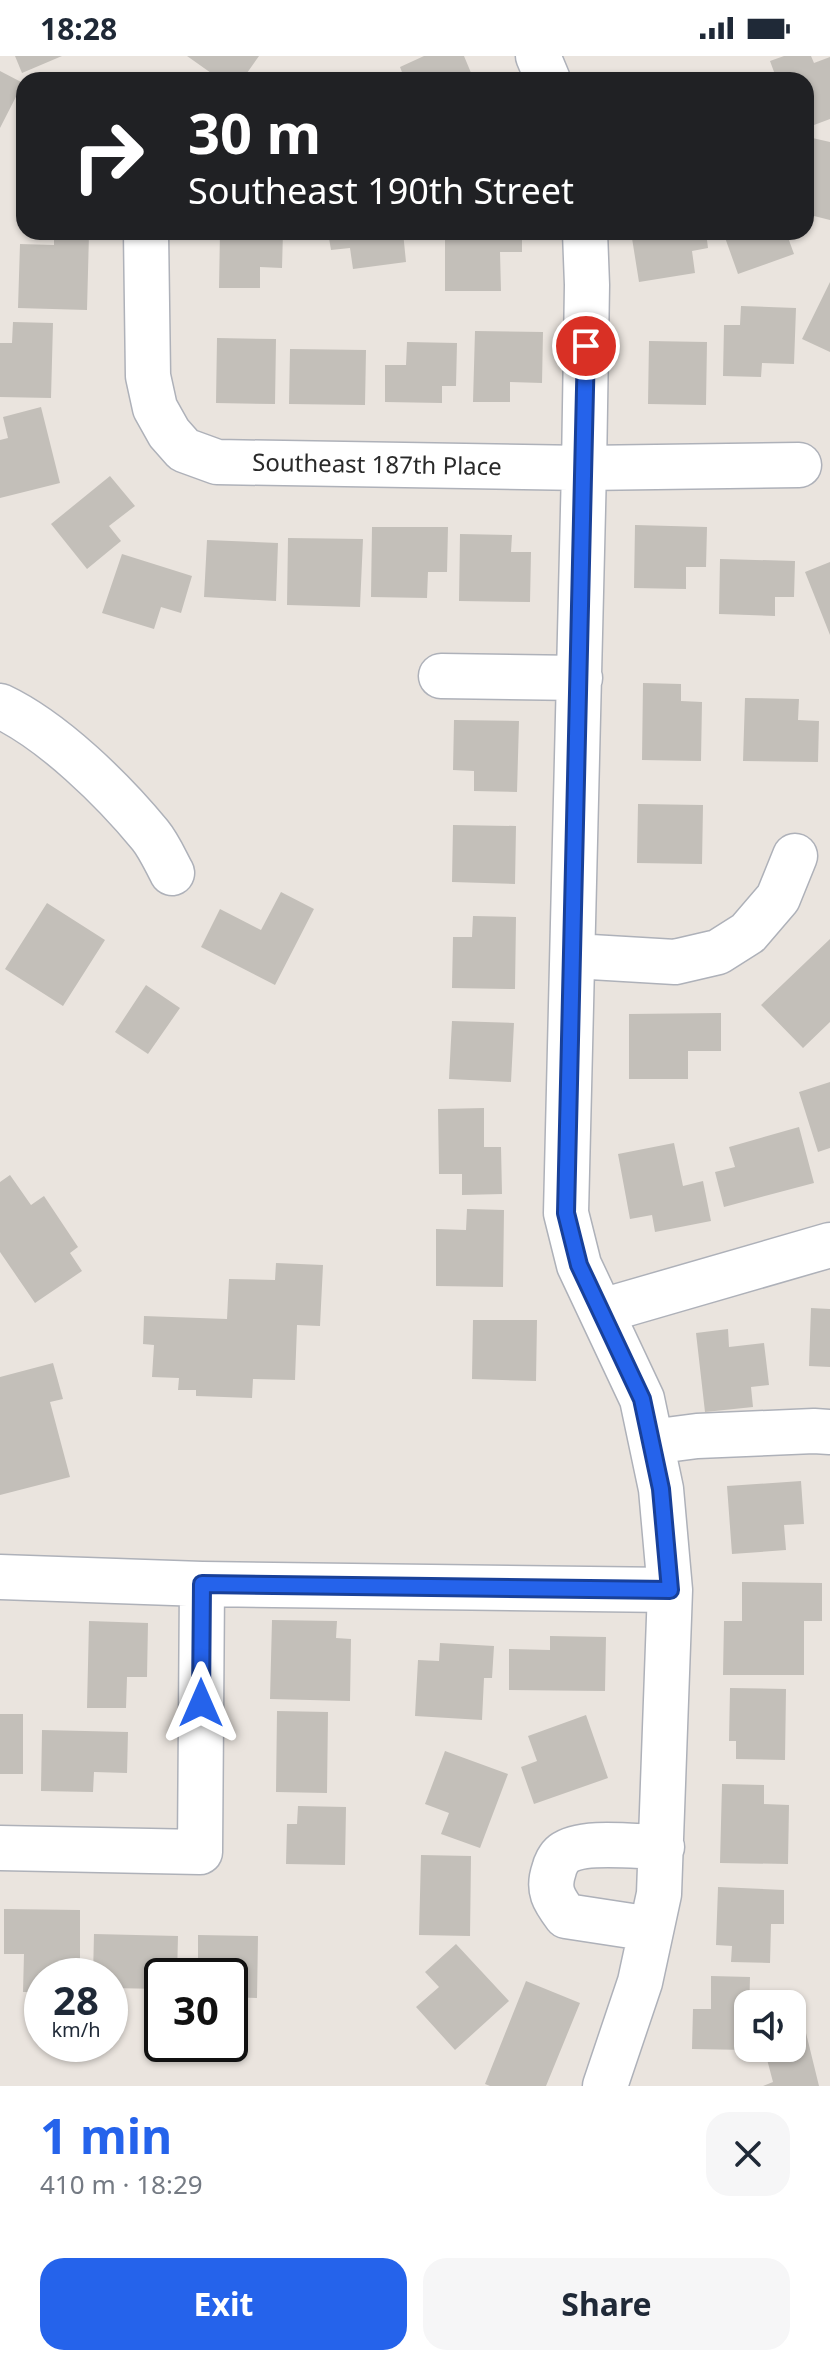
<!DOCTYPE html>
<meta charset="utf-8">
<style>
body{margin:0;font-family:"Noto Sans",sans-serif;background:#f6f6f7;color:#1f2937;height:100vh;display:flex;flex-direction:column;font-size:30px;white-space:nowrap}
*{box-sizing:border-box;margin:0}
p{font-size:26px;color:#747a83}
.icon{flex:none;width:44px;height:44px;fill:none;stroke:currentColor;stroke-width:2;stroke-linecap:round;stroke-linejoin:round}
.map{position:relative;height:2030px;overflow:hidden}
.side{display:flex;flex-direction:column;background:#fff;flex:1}
.side>*{flex:none}
.hud{position:absolute;left:16px;top:16px;width:798px;height:168px;border-radius:24px;box-shadow:0 2px 6px #0004;background:#202124;color:#fff;overflow:hidden}
.controls{position:absolute;left:734px;top:1934px;display:grid;gap:16px}
.controls a{display:grid;place-items:center;width:72px;height:72px;border-radius:16px;background:#fff;box-shadow:0 2px 6px #0004;font-size:40px}
.speed{position:absolute;left:24px;top:1902px;display:flex;gap:16px;font-size:40px;font-weight:700;text-align:center}
.speed>*{display:grid;place-content:center;width:104px;height:104px;border-radius:50%;background:#fff;box-shadow:0 2px 6px #0004;line-height:1}
.speed small{font-size:20px;font-weight:400}
.speed .limit{border:4px solid #111;border-radius:12px;background:#fff;color:#111}
.pin{position:absolute;display:grid;place-items:center;width:68px;height:68px;color:#fff;margin:-34px;border:4px solid #fff;border-radius:50%;box-shadow:0 2px 8px #0007}
.me{position:absolute;width:88px;margin:-44px;rotate:0deg;stroke-linejoin:round;filter:drop-shadow(0 0 6px #0008)}
.turn{display:flex;align-items:center;gap:28px;height:168px;padding:0 40px;font-size:36px}
.turn .icon{width:104px;height:104px;stroke-width:2.5}
.turn b{display:block;font-size:56px;line-height:68px}
.round{display:grid;place-items:center;flex:none;width:84px;height:84px;border-radius:24px;background:#f6f6f7}
.head{display:flex;align-items:center;justify-content:space-between;height:136px;padding:0 40px}
h1{font-size:48px;font-weight:700;line-height:60px;color:#2563eb}
.action{display:flex;gap:16px;margin-top:auto;padding:16px 40px}
.action a{flex:1;height:92px;border-radius:24px;background:#2563eb;color:#fff;font-size:32px;font-weight:700;line-height:92px;text-align:center}
.action a+a{background:#f6f6f7;color:#1f2937}
.status{display:flex;justify-content:space-between;align-items:center;height:56px;padding:0 40px;background:#fff;direction:ltr}
.status svg{height:22px;fill:currentColor}
.map>svg:first-child{display:block}
.building{fill:#c3bfb9}
.lines{fill:none;stroke-linecap:round;stroke-linejoin:round}
.minor-casing{stroke:#aeb1b9;stroke-width:47}
.minor{stroke:#fff;stroke-width:44}
.route-casing{stroke:#184099;stroke-width:20}
.route{stroke:#2563eb;stroke-width:14}
.labels{text-anchor:middle;stroke-width:6;stroke-linejoin:round;paint-order:stroke}
.street-label{font-size:24px;fill:#2a2a2a;stroke:#fff}
</style>
<div class="status"><b>18:28</b><svg viewBox="0 0 49 12"><path d="M0 12V9h3v3zM5 12V6h3v6zM10 12V3h3v9zM15 12V0h3v12zM26 1h20v11H26zM47 4h2v5h-2z"/></svg></div>
<div class="map">
<svg width="830" height="2030" viewBox="0 0 830 2030">
<rect width="100%" height="100%" fill="#eae4de"/>
<path class="building" d="M 15,0 L 62,0 L 22,17 Z
M 187,0 L 259,0 L 242,24 L 221,24 Z
M 424,0 L 464,0 L 474,24 L 405,24 L 400,11 Z
M 784,0 L 811,0 L 814,7 L 830,1 L 830,63 L 806,72 L 806,24 L 777,24 L 770,5 Z
M 0,15 L 23,27 L 0,72 Z
M 808,81 L 830,86 L 830,164 L 806,158 L 806,90 Z
M 54,176 L 89,178 L 87,254 L 18,252 L 20,188 L 54,189 Z
M 220,176 L 283,176 L 282,212 L 260,211 L 260,232 L 219,232 Z
M 328,176 L 403,176 L 406,206 L 353,213 L 350,192 L 331,194 Z
M 445,176 L 522,176 L 522,196 L 500,196 L 501,235 L 445,235 Z
M 631,176 L 706,176 L 708,192 L 692,195 L 695,217 L 639,226 Z
M 723,176 L 786,176 L 794,198 L 738,218 Z
M 830,226 L 830,296 L 802,283 Z
M 741,250 L 796,252 L 794,308 L 762,307 L 761,321 L 723,320 L 724,269 L 740,269 Z
M 13,266 L 53,267 L 51,342 L 0,341 L 0,287 L 12,287 Z
M 475,275 L 543,276 L 542,327 L 510,326 L 510,346 L 473,346 Z
M 217,282 L 276,283 L 275,348 L 216,347 Z
M 649,285 L 707,286 L 706,349 L 648,348 Z
M 407,286 L 457,287 L 456,330 L 442,330 L 442,347 L 385,346 L 385,309 L 406,309 Z
M 290,293 L 366,294 L 365,349 L 289,348 Z
M 41,351 L 60,427 L 0,442 L 0,384 L 8,382 L 3,361 Z
M 110,420 L 135,450 L 109,470 L 121,485 L 87,513 L 51,468 Z
M 635,469 L 707,471 L 706,511 L 686,511 L 686,533 L 634,532 Z
M 372,471 L 448,471 L 447,516 L 428,516 L 427,542 L 371,541 Z
M 460,478 L 512,479 L 511,496 L 531,496 L 530,546 L 459,545 Z
M 288,482 L 363,483 L 360,551 L 287,549 Z
M 207,484 L 278,487 L 276,545 L 204,541 Z
M 122,498 L 192,520 L 181,557 L 161,551 L 154,573 L 102,557 Z
M 720,503 L 795,505 L 794,541 L 775,541 L 775,560 L 719,558 Z
M 830,506 L 830,579 L 805,516 Z
M 643,627 L 681,628 L 681,645 L 702,646 L 701,705 L 642,704 Z
M 745,642 L 799,643 L 798,664 L 819,665 L 818,706 L 743,705 Z
M 454,664 L 519,665 L 517,736 L 474,735 L 474,715 L 453,714 Z
M 638,748 L 703,749 L 702,808 L 637,807 Z
M 453,769 L 516,770 L 515,828 L 452,826 Z
M 281,836 L 314,853 L 275,929 L 201,891 L 220,853 L 261,874 Z
M 47,847 L 105,884 L 63,950 L 5,913 Z
M 473,860 L 516,861 L 515,933 L 452,932 L 453,881 L 472,881 Z
M 830,883 L 830,966 L 803,992 L 761,949 Z
M 146,929 L 180,952 L 148,998 L 115,976 Z
M 721,957 L 721,995 L 688,995 L 688,1023 L 629,1023 L 629,958 Z
M 452,965 L 514,967 L 511,1026 L 449,1023 Z
M 830,1026 L 830,1092 L 818,1096 L 799,1036 Z
M 484,1052 L 484,1091 L 501,1091 L 502,1138 L 462,1139 L 462,1118 L 439,1118 L 438,1053 Z
M 799,1071 L 814,1127 L 724,1151 L 715,1116 L 735,1111 L 729,1091 Z
M 674,1087 L 683,1130 L 703,1125 L 711,1165 L 655,1176 L 652,1159 L 630,1163 L 618,1098 Z
M 10,1119 L 31,1149 L 44,1140 L 78,1191 L 70,1197 L 82,1215 L 35,1247 L 0,1196 L 0,1126 Z
M 467,1153 L 504,1154 L 503,1231 L 436,1230 L 436,1173 L 466,1174 Z
M 276,1207 L 323,1209 L 320,1270 L 297,1269 L 295,1324 L 253,1323 L 252,1342 L 196,1340 L 196,1334 L 178,1334 L 179,1322 L 152,1321 L 154,1289 L 143,1288 L 144,1260 L 227,1263 L 229,1223 L 275,1224 Z
M 811,1252 L 830,1253 L 830,1311 L 809,1310 Z
M 473,1264 L 537,1264 L 536,1325 L 472,1323 Z
M 728,1273 L 729,1291 L 764,1287 L 769,1329 L 751,1331 L 753,1351 L 705,1356 L 696,1277 Z
M 53,1307 L 63,1343 L 50,1346 L 70,1421 L 0,1439 L 0,1321 Z
M 801,1425 L 804,1468 L 784,1469 L 786,1494 L 732,1498 L 727,1430 Z
M 742,1526 L 822,1527 L 822,1565 L 804,1565 L 804,1619 L 723,1619 L 724,1565 L 742,1565 Z
M 272,1564 L 337,1565 L 336,1582 L 351,1583 L 350,1645 L 270,1643 Z
M 89,1565 L 148,1567 L 147,1621 L 127,1621 L 126,1652 L 87,1652 Z
M 550,1580 L 606,1581 L 605,1635 L 509,1634 L 509,1593 L 550,1594 Z
M 440,1587 L 494,1590 L 492,1622 L 484,1622 L 482,1664 L 415,1660 L 418,1604 L 439,1605 Z
M 730,1632 L 786,1633 L 785,1704 L 736,1703 L 736,1685 L 729,1685 Z
M 277,1655 L 328,1656 L 327,1737 L 276,1736 Z
M 0,1658 L 23,1658 L 23,1718 L 0,1718 Z
M 586,1659 L 608,1722 L 534,1748 L 521,1711 L 537,1705 L 528,1680 Z
M 42,1674 L 128,1676 L 127,1717 L 94,1716 L 93,1736 L 41,1735 Z
M 445,1695 L 508,1718 L 480,1792 L 441,1778 L 449,1757 L 425,1748 Z
M 722,1728 L 764,1729 L 764,1748 L 789,1749 L 788,1808 L 720,1807 Z
M 298,1750 L 346,1751 L 345,1809 L 286,1808 L 287,1768 L 297,1768 Z
M 421,1799 L 471,1800 L 470,1880 L 419,1879 Z
M 718,1831 L 784,1834 L 784,1868 L 771,1868 L 770,1907 L 731,1906 L 732,1890 L 716,1889 Z
M 4,1853 L 80,1854 L 80,1918 L 42,1920 L 42,1936 L 23,1936 L 24,1898 L 4,1898 Z
M 94,1878 L 178,1880 L 177,1920 L 162,1920 L 162,1933 L 110,1932 L 110,1920 L 93,1920 Z
M 198,1879 L 258,1880 L 257,1942 L 230,1941 L 230,1920 L 198,1920 Z
M 456,1888 L 509,1945 L 455,1994 L 416,1951 L 439,1931 L 425,1916 Z
M 711,1920 L 750,1921 L 748,1994 L 692,1993 L 693,1953 L 711,1953 Z
M 526,1925 L 580,1947 L 546,2030 L 490,2030 L 485,2028 Z
M 806,1977 L 819,2030 L 763,2030 L 773,2026 L 764,1992 L 792,1992 L 792,1980 Z"/>
<g class="lines">
<g class="minor-casing">
<path id="minor" d="M 538,0 L 548,24
M 146,176 L 148,320 L 155,352 L 169,377 L 184,394 L 217,406 L 584,412 L 799,409
M 585,176 L 587,229 L 584,412 L 566,1157 L 579,1209 L 642,1343 L 661,1433 L 670,1534 L 659,1838 L 640,1926 L 605,2030
M 441,620 L 580,622
M 0,650 C 53,675 113,734 150,779 C 159,790 165,804 172,817
M 574,900 L 675,906 L 718,896 L 748,877 L 778,842 L 795,800
M 602,1255 L 830,1189
M 651,1386 L 697,1380 L 814,1375 L 830,1376
M 0,1521 L 202,1528 L 670,1534
M 0,1792 L 200,1796 L 202,1528
M 651,1873 L 566,1860 C 554,1844 547,1834 554,1814 C 555,1809 559,1801 563,1798 C 582,1783 637,1791 662,1791"/>
</g>
<use href="#minor" class="minor"/>
</g>
<g class="lines">
<g class="route-casing">
<path id="route" d="M 201,1647 L 202,1528 L 670,1534 L 661,1433 L 642,1343 L 579,1209 L 566,1157 L 586,290"/>
</g>
<use href="#route" class="route"/>
</g>
<g class="labels">
<g class="street-label">
<text transform="translate(377 409) rotate(1)" y="8">Southeast 187th Place</text>
</g>
</g>
</svg>
<div class="controls">
<a><svg class="icon" aria-label="sound" viewBox="0 0 24 24"><path d="M4 9h4l5-4v14l-5-4H4zM17 9q2 3 0 6"/></svg></a>
</div>
<div class="speed"><div>28<small>km/h</small></div><div class="limit">30</div></div>
<div class="pin" style="left:586px;top:290px;background:#d93025"><svg class="icon" aria-label="arrive" viewBox="0 0 24 24"><path d="M6 21V4h12l-3 4 3 4H6"/></svg></div>
<svg class="me" style="left:201px;top:1647px" viewBox="-20 -20 40 40"><path d="M0-17L14 15 0 8-14 15z" fill="#2563eb" stroke="#fff" stroke-width="4"/></svg>
<div class="hud">
<div class="turn"><svg class="icon" aria-label="right" viewBox="0 0 24 24"><path d="M7 20v-9h11M14 6l5 5-5 5"/></svg><div><b>30 m</b>Southeast 190th Street</div></div>
</div>
</div>
<section class="side">
<div class="head"><div><h1>1 min</h1><p>410 m · 18:29</p></div><a class="round"><svg class="icon" aria-label="close" viewBox="0 0 24 24"><path d="M6 6l12 12M18 6L6 18"/></svg></a></div>
<div class="action"><a>Exit</a><a>Share</a></div>
</section>
